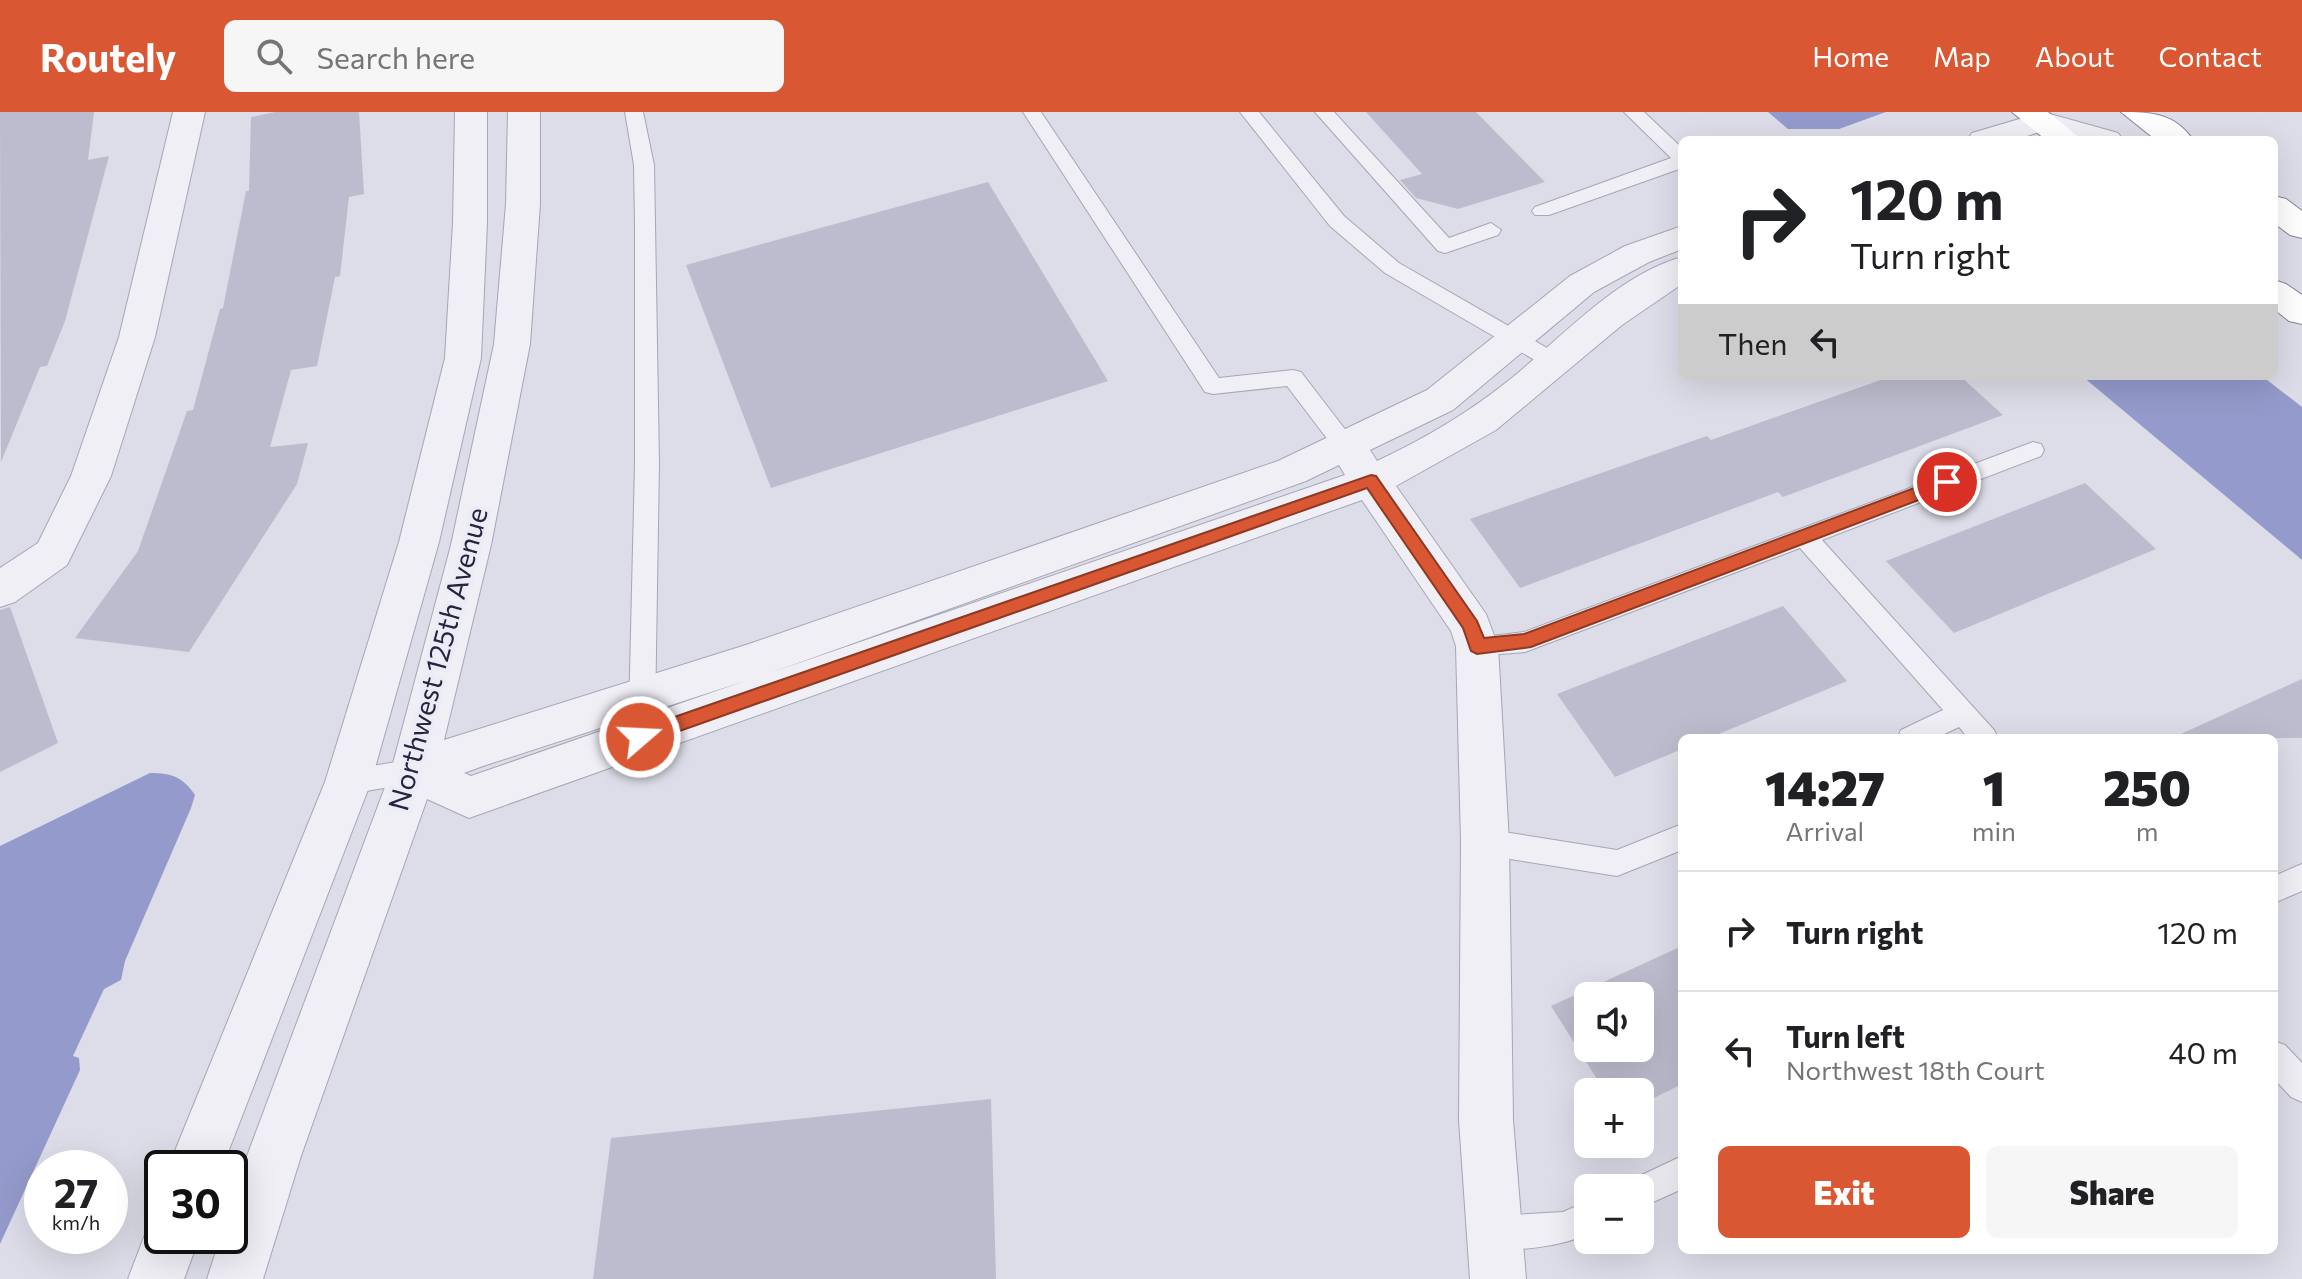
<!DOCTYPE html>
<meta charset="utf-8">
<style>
body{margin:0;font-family:Commissioner,sans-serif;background:#f6f6f6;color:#202124;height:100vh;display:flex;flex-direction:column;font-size:30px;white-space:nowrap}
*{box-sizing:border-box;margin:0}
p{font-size:26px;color:#757577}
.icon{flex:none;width:44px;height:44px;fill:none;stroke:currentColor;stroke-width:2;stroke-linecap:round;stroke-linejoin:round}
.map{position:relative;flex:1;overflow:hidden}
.details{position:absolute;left:1678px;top:622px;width:600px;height:520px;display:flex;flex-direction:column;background:#fff;border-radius:12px;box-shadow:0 8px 32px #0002}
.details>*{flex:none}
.hud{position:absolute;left:1678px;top:24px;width:600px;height:244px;border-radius:12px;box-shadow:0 8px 32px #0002;background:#fff;color:#202124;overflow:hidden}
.tools{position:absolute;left:1574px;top:870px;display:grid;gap:16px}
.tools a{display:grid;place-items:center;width:80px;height:80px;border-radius:12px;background:#fff;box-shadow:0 8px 32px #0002;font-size:40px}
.speed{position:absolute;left:24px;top:1038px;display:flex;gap:16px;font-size:40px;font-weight:700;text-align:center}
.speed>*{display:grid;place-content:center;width:104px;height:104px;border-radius:50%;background:#fff;box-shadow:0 8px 32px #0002;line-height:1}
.speed small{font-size:20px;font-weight:400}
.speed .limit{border:4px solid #111;border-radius:12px;background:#fff;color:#111}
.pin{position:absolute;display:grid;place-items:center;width:68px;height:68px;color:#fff;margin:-34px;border:4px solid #fff;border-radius:50%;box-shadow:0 2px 8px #0007}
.me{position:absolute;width:88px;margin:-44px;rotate:71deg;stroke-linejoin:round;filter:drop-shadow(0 0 6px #0008)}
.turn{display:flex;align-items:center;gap:28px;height:168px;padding:0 40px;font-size:36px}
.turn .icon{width:104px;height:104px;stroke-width:2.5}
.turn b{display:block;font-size:56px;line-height:68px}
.then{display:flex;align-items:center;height:76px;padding:0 40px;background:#0003;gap:16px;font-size:30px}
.eta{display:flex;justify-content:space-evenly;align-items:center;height:136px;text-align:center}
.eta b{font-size:48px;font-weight:800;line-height:56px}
.action{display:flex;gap:16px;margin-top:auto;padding:16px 40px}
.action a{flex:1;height:92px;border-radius:12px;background:#da5734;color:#fff;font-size:32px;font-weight:800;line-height:92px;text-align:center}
.action a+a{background:#f6f6f6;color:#202124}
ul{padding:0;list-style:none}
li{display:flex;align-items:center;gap:24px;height:120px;padding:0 40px;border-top:2px solid #e0e0e0}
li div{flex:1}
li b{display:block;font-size:30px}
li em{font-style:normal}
header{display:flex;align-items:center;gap:48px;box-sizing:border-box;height:112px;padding:0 40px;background:#da5734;color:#fff}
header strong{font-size:38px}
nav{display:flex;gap:44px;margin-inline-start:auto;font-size:28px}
.search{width:560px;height:72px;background:#f6f6f6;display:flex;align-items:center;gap:20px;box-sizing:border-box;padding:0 28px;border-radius:12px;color:#757577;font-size:30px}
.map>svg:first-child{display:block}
.water{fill:#949bcc}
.building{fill:#bcbcce;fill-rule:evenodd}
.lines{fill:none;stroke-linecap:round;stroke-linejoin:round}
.lane-casing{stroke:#a5a6b6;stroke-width:2}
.street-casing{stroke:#a5a6b6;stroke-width:2}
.highway-casing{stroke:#8384a0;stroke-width:2}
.lane{fill:#f0eff6;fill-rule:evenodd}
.street{fill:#f0eff6;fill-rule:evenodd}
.highway{fill:#fff;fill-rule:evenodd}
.route{fill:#da5734;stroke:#8e3922;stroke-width:2}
.labels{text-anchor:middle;stroke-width:8;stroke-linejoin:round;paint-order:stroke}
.street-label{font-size:28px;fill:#252540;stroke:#ececf6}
</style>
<header>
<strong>Routely</strong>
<div class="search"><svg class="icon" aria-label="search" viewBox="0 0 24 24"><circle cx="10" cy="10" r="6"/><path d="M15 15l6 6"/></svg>Search here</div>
<nav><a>Home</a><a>Map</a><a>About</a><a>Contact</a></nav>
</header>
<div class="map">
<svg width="2302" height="1167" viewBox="0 0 2302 1167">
<rect width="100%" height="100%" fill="#dcdde8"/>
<path class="water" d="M 1768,0 L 1886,0 L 1839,17 L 1788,17 Z
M 2082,264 L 2262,264 L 2302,295 L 2302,448 Z
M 150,661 C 172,661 183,665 195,683 L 191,696 L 125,849 L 121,868 L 104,877 L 73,944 L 79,946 L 80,958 L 0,1132 L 0,734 Z"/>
<path class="building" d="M 0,0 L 94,0 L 88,48 L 109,44 L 65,209 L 47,254 L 40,255 L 1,350 Z
M 275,0 L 359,0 L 364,82 L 349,85 L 340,164 L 335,165 L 317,254 L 291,258 L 270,335 L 308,331 L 297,372 L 189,540 L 75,526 L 138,439 L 187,299 L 193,298 L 220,197 L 223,196 L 246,79 L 249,79 L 251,5 Z
M 1366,0 L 1476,0 L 1545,70 L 1458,97 L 1416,86 L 1400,68 L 1422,62 Z
M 988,70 L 1108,269 L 771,376 L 686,153 Z
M 1892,264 L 1960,264 L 2003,303 L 1783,385 L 1778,380 L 1520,476 L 1470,407 L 1707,324 L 1711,328 Z
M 2085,371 L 2156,437 L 1954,521 L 1886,449 Z
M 1783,494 L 1847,569 L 1709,626 L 1682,626 L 1682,637 L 1615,665 L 1557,582 Z
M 10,495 L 58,631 L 0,660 L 0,498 Z
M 2302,567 L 2302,626 L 2172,626 Z
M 1682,834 L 1682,972 L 1640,993 L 1640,980 L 1605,980 L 1551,894 ZM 1588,884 L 1640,884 L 1640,936 L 1588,936 Z
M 991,987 L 996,1167 L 593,1167 L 611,1026 Z"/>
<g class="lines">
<g class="lane-casing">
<path id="lane" d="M 625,0 L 643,0 L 654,53 L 655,111 L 659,352 L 655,602 L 651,610 L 642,613 L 633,610 L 629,602 L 635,352 L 635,111 L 634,53 Z
M 1023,0 L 1041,0 L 1219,266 L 1293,258 L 1301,260 L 1354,329 L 1357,335 L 1354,341 L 1346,343 L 1338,341 L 1287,274 L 1213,282 L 1205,280 Z
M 1240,0 L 1259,0 L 1344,104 L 1399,151 L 1561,244 L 1564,249 L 1561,254 L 1545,254 L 1385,161 L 1330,114 Z
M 1315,0 L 1334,0 L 1449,126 L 1491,111 L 1501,118 L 1498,123 L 1445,141 L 1438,139 Z
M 1624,0 L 1644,0 L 1682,36 L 1682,56 L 1549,103 L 1535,103 L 1532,99 L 1535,95 L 1671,46 Z
M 2033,330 L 2041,332 L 2044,338 L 2041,344 L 1822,428 L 1994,618 L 1998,626 L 1968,626 L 1959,615 L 1936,626 L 1897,626 L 1901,618 L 1943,598 L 1800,436 L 1525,540 L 1477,544 L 1468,541 L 1464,534 L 1468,527 L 1524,520 Z
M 414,647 L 424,651 L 427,659 L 424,667 L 414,671 L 348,682 L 338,678 L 334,670 L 338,662 L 348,658 Z
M 1682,712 L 1682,738 L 1617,764 L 1485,743 L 1475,739 L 1471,730 L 1475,721 L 1485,717 L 1617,738 Z
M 2302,752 L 2302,779 L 2274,791 L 2274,764 Z
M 2274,929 L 2285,933 L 2302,951 L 2302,990 L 2291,985 L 2274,967 Z
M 1682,1044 L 1682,1077 L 1640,1096 L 1640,1076 L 1625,1076 L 1629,1069 Z
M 1588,1089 L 1588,1122 C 1562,1134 1509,1143 1482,1132 L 1478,1120 L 1482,1108 L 1494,1104 L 1563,1100 Z"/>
</g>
<g class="street-casing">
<path id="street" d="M 173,0 L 205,0 L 155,225 L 111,364 L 67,453 L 15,490 L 0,495 L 0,456 L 38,431 L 71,364 L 119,225 Z
M 455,0 L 487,0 L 487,111 L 481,246 L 439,430 L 371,670 L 222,1056 L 168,1056 L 325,670 L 399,430 L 445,246 L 453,111 Z
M 508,0 L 540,0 L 540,92 L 530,232 L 491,433 L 444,628 L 749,532 L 1278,349 L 1427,278 L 1570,164 L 1625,134 L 1682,114 L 1682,137 L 1649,150 L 1594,180 L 1453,298 L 1370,338 L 1377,349 C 1424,327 1468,301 1508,269 C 1561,227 1615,164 1682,145 L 1682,172 L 1622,213 L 1496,318 L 1396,374 L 1486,502 L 1498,534 L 1509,730 L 1513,1008 L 1526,1167 L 1470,1167 L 1459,1008 L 1461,730 L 1456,534 L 1451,519 L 1362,388 L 469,706 L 427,687 L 301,1044 L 263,1167 L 207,1167 L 221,1124 L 230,1124 L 230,1096 L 247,1044 L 391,659 L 451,433 L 494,232 L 506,92 ZM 1339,353 L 1345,363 L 770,561 L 1306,369 ZM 745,569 L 471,664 L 464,661 L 483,654 Z
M 2043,0 L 2118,21 L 2123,28 L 2072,28 L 2042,19 L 2015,28 L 1967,28 L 1972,21 Z
M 162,1100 L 162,1124 L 200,1124 L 184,1167 L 128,1167 L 152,1104 Z"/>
</g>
<g class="highway-casing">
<path id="highway" d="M 2012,0 L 2048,0 L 2082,28 L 2046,28 Z
M 2121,0 C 2151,0 2175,1 2193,28 L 2156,28 Z
M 2274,84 L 2286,87 L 2302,99 L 2302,126 L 2290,123 L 2274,111 Z
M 2274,168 L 2286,172 L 2302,183 L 2302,212 L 2289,209 L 2274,197 Z"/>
</g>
<use href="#lane" class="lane"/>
<use href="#street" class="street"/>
<use href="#highway" class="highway"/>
</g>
<path class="route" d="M 1371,363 L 1376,364 L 1477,509 L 1484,526 L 1524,522 L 1941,366 L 1953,366 L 1955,370 L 1953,375 L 1531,535 L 1477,542 L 1471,539 L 1463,516 L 1367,376 L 640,633 L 633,631 L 631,625 L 633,620 L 640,617 Z"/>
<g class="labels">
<g class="street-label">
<text transform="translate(438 547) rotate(-75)" y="10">Northwest 125th Avenue</text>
</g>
</g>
</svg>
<div class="tools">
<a><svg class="icon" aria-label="sound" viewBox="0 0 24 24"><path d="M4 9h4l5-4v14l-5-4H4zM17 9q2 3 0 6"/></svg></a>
<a>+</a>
<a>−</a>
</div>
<div class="speed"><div>27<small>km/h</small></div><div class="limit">30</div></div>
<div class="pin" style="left:1947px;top:370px;background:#d93025"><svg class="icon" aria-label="arrive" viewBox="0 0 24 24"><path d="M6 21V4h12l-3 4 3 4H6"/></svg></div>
<svg class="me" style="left:640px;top:625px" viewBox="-20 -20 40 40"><circle r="17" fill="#da5734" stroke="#fff" stroke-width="3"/><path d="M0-11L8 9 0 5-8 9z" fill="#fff"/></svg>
<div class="hud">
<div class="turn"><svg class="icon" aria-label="right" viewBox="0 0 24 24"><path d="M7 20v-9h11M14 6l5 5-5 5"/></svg><div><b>120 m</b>Turn right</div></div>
<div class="then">Then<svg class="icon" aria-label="left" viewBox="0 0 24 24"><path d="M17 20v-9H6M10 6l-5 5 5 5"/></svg></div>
</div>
<section class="details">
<div class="eta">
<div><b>14:27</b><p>Arrival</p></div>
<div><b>1</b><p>min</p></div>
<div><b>250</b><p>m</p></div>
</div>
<ul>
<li><svg class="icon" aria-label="right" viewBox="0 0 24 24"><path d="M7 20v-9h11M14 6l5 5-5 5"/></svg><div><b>Turn right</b></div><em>120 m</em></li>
<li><svg class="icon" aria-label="left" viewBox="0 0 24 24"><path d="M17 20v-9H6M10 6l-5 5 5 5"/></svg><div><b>Turn left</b><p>Northwest 18th Court</p></div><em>40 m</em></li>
</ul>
<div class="action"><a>Exit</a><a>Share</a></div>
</section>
</div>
